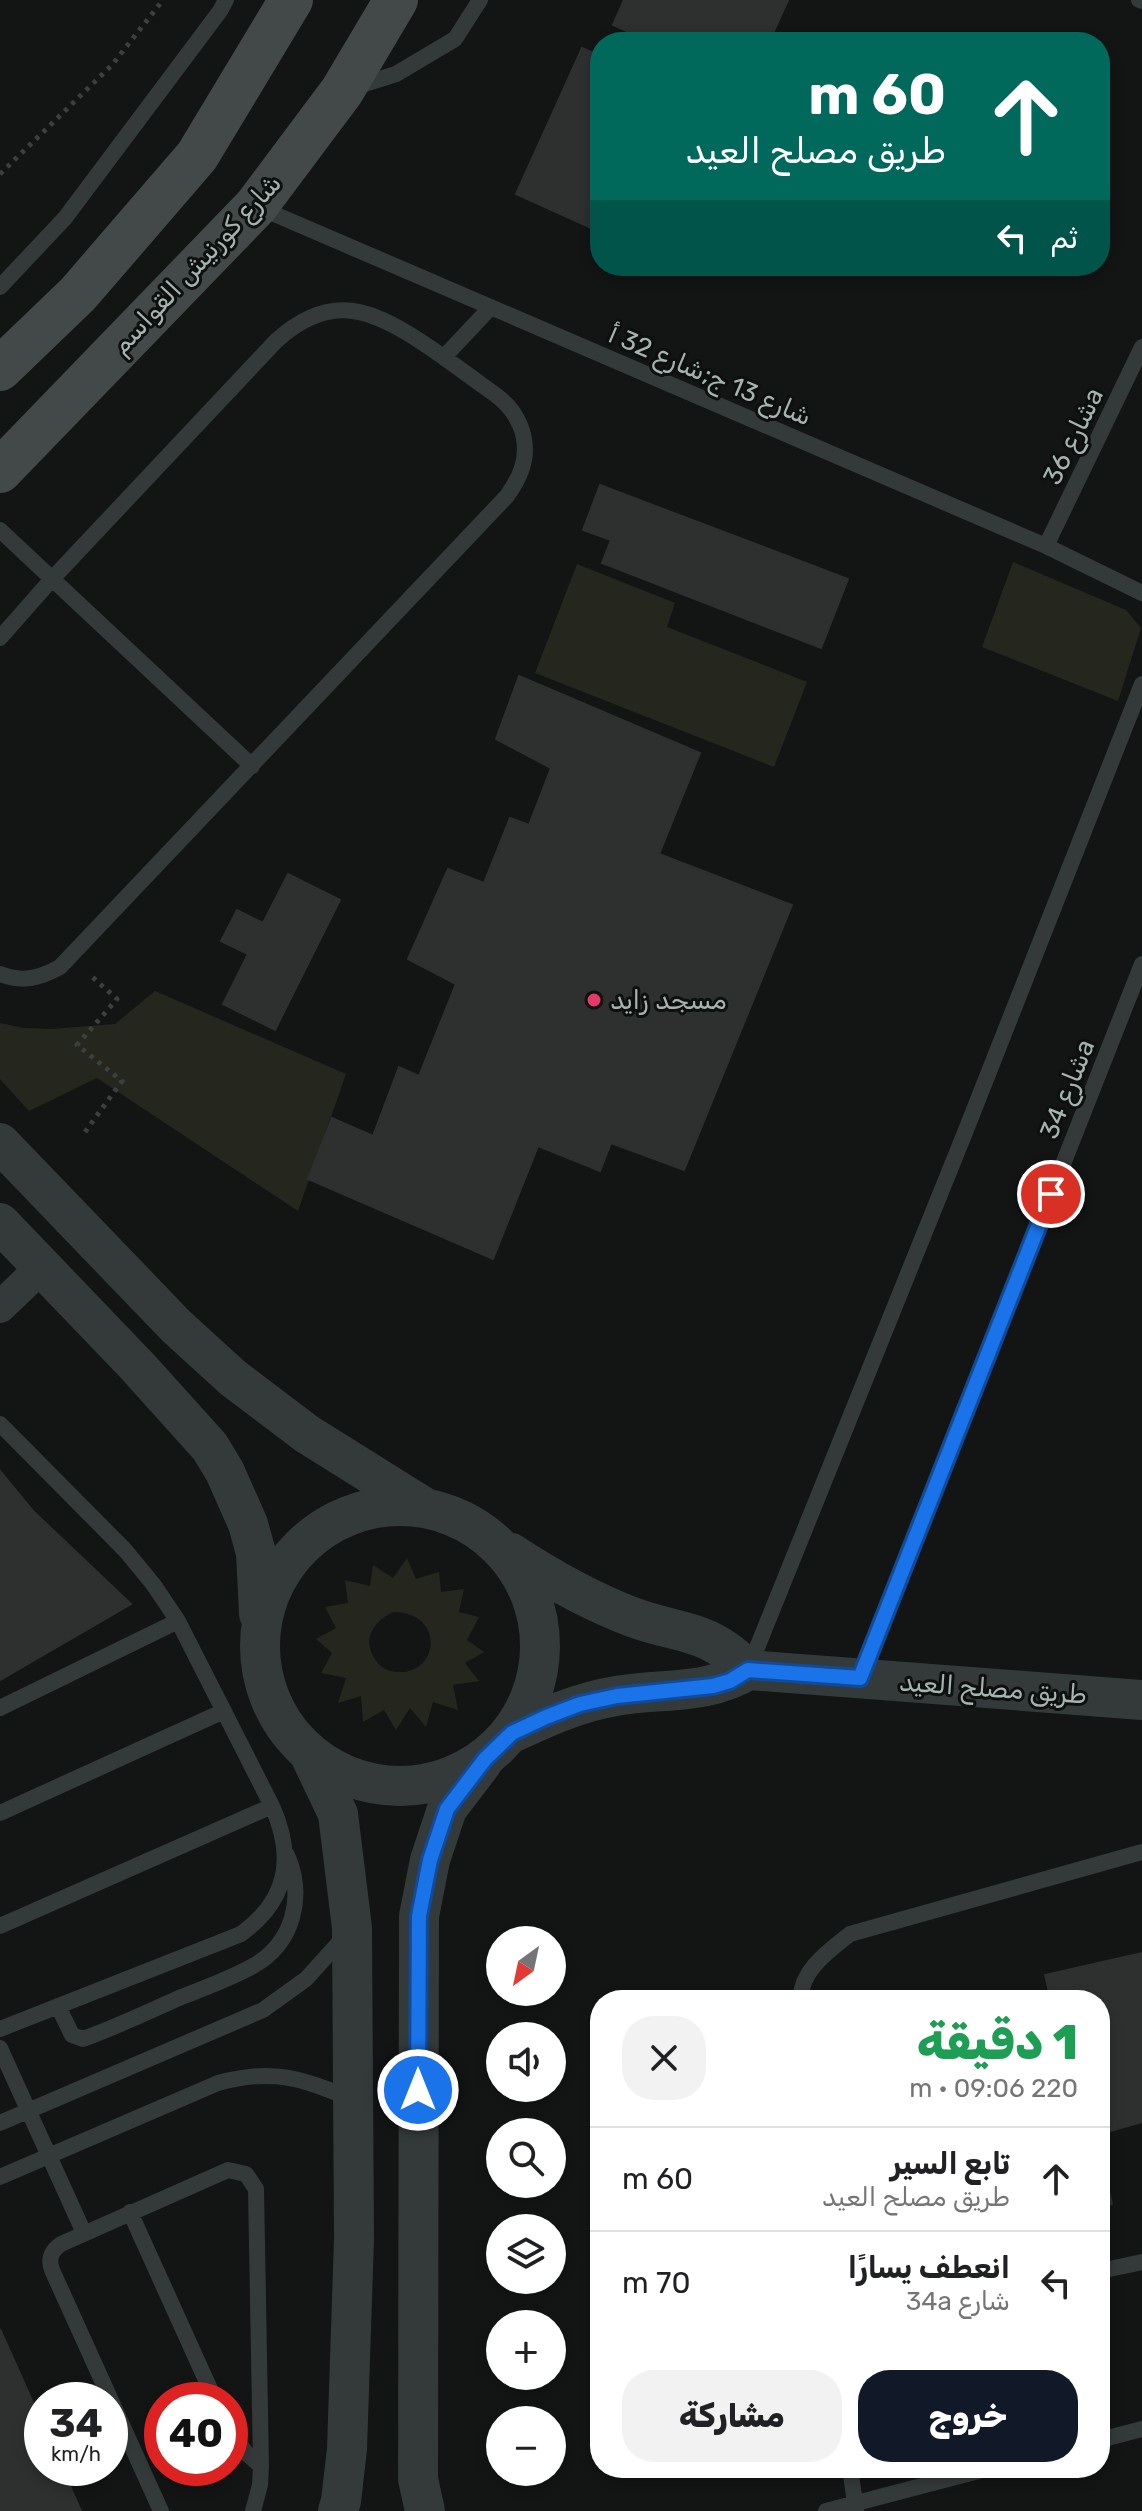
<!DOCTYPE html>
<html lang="ar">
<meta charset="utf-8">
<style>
body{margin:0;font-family:Rubik,Vazirmatn,sans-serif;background:#f2f2f2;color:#202124;direction:rtl;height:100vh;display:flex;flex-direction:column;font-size:30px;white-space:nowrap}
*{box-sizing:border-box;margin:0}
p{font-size:26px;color:#757577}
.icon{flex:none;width:44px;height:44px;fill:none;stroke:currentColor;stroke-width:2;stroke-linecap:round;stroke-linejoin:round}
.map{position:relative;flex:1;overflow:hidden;direction:ltr}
.side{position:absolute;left:590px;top:1990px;width:520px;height:488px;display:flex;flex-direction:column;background:#fff;border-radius:32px;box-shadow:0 4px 12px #0003;direction:rtl}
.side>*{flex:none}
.hud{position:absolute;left:590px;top:32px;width:520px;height:244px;border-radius:32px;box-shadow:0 4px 12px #0003;direction:rtl;background:#00695c;color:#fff;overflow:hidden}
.needle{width:52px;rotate:213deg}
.fabs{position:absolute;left:486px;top:1926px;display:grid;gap:16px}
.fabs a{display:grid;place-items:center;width:80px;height:80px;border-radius:50%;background:#fff;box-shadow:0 4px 12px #0003;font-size:40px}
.speed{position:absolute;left:24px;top:2382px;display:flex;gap:16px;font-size:40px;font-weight:700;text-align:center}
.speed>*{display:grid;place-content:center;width:104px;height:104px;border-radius:50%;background:#fff;box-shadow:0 4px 12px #0003;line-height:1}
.speed small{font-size:20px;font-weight:400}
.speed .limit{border:12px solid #d22;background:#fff;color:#111}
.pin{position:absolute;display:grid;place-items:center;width:68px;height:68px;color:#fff;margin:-34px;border:4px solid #fff;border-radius:50%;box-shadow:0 2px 8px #0007}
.me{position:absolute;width:88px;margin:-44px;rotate:0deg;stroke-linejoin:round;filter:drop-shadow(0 0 6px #0008)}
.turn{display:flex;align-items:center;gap:28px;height:168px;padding:0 32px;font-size:36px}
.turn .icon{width:104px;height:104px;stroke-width:2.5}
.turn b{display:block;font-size:56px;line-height:68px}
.then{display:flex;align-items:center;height:76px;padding:0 32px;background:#0003;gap:16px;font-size:30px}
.round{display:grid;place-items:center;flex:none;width:84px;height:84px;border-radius:32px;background:#f2f2f2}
.head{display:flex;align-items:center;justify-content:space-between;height:136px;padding:0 32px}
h1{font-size:48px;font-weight:800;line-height:60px;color:#1e9e55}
.cta{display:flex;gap:16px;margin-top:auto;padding:16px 32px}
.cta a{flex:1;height:92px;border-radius:32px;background:#111827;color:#fff;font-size:32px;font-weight:800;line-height:92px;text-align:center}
.cta a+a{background:#f2f2f2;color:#202124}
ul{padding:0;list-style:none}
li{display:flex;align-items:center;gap:24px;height:104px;padding:0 32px;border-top:2px solid #e0e0e0}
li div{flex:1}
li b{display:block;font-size:30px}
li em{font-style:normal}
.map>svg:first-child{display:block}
.green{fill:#25271f;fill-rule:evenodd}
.building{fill:#2e3030;stroke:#2d3030;stroke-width:2}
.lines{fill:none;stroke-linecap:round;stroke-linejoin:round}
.path{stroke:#3a403f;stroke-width:5;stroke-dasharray:4 6;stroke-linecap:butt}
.service{stroke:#343939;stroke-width:16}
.minor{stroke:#343939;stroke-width:32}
.tertiary{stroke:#343939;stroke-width:40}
.secondary{stroke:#424948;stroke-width:44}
.route-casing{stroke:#114b97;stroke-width:20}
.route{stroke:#1a73e8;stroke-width:14}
.poi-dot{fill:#e6396b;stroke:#0e0f0f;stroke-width:3}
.labels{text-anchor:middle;stroke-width:6;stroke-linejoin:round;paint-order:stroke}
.street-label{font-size:26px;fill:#a5b4b0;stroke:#0e0f0f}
.poi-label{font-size:26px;fill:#a5b4b0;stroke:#0e0f0f;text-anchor:start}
</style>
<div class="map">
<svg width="1142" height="2511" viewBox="0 0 1142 2511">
<rect width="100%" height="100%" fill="#131414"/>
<path class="green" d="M 1013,562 L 1126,610 L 1141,628 L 1118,701 L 982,647 Z
M 577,564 L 675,603 L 667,627 L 807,682 L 774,767 L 535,673 Z
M 155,991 L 346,1074 L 298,1211 L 97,1078 L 29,1111 L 0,1079 L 0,1023 L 24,1028 L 52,1029 L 115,1024 Z
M 407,1558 L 416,1579 L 439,1572 L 441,1592 L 464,1589 L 459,1612 L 479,1617 L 467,1640 L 484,1652 L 465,1663 L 479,1681 L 453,1685 L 458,1710 L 433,1702 L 426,1727 L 410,1708 L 396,1730 L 384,1710 L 363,1722 L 361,1696 L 338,1703 L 346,1678 L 321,1673 L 332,1653 L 316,1639 L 336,1628 L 325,1607 L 348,1603 L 345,1580 L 370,1586 L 373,1565 L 393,1578 ZM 393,1612 C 445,1612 440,1674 398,1672 C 390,1672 381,1668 377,1662 C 360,1640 373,1622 393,1612 Z"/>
<path class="building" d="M 624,0 L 788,0 L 769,42 L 651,42 L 613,25 Z
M 582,48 L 600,56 L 600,232 L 516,194 Z
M 600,485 L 848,579 L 821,648 L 602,563 L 611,540 L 583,530 Z
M 519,676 L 700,753 L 659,854 L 792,905 L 684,1170 L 611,1143 L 600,1171 L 538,1146 L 493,1259 L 308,1179 L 332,1118 L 373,1136 L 399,1067 L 419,1076 L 456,984 L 408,959 L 448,869 L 484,883 L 510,818 L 529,825 L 551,768 L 496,739 Z
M 288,874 L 340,900 L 275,1030 L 223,1004 L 248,954 L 221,941 L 237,910 L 263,923 Z
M 0,1471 L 33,1511 L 131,1604 L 0,1680 Z
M 1142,1953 L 1142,2122 L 1100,2134 L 1100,2000 L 1051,2000 L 1045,1975 Z
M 1100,2154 L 1112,2204 L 1100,2207 Z
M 0,2329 L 42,2423 L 42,2468 L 62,2468 L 81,2511 L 0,2511 Z"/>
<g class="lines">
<path class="path" d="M 0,174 L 112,65 L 163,0
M 85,1132 L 122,1081 L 77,1045 L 117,999 L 89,974"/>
<path class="service" d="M 1139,0 L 1142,1
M 355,87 L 396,74 L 455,39 L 480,0
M 258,207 L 1046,546 L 1142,593
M 0,287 L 65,218 L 220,11 L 226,0
M 444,357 L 491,307
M 0,530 L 252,766
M 1046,546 L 1142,347
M 0,638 L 52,579 L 276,341 C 297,322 323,307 353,311 C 392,316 443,357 475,380 C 484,387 496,394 504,402 C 514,411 522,426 524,439 C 528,461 519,479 507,496 L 60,967 C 40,978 22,983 0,974
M 0,1424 L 125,1550 L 153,1584 L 178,1621 L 272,1806 C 295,1857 288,1900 241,1934 L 0,2029
M 748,1670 L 964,1135 L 1142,684
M 861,1676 L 1142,964
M 0,1708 L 178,1621
M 0,1813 L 224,1711
M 0,1926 L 272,1806
M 801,2000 C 799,1971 830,1950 850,1934 L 1142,1852
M 58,2006 L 72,2035 L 83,2039 C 116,2027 148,2012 179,1998 C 204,1988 230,1979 253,1966 C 294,1943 305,1896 287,1855
M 0,2048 L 84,2233
M 0,2123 L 263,2010 L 306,1979 L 345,1936
M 0,2177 L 218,2083 C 273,2068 299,2078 350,2098
M 130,2212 L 215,2400
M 1100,2271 L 1142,2262
M 230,2431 L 247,2454 L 261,2466
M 1100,2440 L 1142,2429
M 850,2468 L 856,2510
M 161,2511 L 52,2270 C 48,2259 51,2251 61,2244 L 228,2170 L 246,2174 L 256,2189 L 261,2466 L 260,2485 L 253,2511
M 826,2511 L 990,2468"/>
<path class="minor" d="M 0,1307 L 43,1266"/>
<path class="tertiary" d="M 0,1143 L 176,1326 L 233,1378 L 307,1434 L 422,1506
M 0,1223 L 138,1367 L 210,1447 L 225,1472 L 248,1524 L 256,1553 L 259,1614
M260 1646a140 140 0 1 1 280 0a140 140 0 1 1-280 0Z
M 511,1553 C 549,1578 588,1600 632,1617 C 681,1635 708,1628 748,1670
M 512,1733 C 546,1717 579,1702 616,1696 C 661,1688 708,1695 748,1670 L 1142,1700
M 309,1753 L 338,1814 L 352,1928 L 354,2239 L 347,2449 L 341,2501 L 338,2511
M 425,2511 L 418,2479 L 419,1916 L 430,1860 L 447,1809 L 482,1763"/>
<path class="secondary" d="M 0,369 L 78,294 L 197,156 L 291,0
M 0,471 L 256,206 L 342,91 L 396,0"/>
</g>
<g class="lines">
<g class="route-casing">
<path id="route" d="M 418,2090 L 419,1916 L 430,1860 L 447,1809 L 485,1759 L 512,1733 L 546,1717 L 580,1704 L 617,1696 L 713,1686 L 730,1681 L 748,1670 L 860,1678 L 1051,1194"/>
</g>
<use href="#route" class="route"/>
</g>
<circle class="poi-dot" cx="594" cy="1000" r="8"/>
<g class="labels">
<g class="street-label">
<text transform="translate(196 264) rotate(-47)" y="9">شارع كورنيش القواسم</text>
<text transform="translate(710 375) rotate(23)" y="9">شارع 13 ج;شارع 32 أ</text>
<text transform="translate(1073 436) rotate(-64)" y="9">شارع 36a</text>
<text transform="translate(1067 1089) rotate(-68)" y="9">شارع 34a</text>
<text transform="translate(993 1688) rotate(4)" y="9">طريق مصلح العيد</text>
</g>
<g class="poi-label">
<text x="610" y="1009">مسجد زايد</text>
</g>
</g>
</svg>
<div class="fabs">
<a><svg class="needle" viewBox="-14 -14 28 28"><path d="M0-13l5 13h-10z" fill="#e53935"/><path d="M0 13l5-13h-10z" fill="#757577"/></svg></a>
<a><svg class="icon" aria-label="sound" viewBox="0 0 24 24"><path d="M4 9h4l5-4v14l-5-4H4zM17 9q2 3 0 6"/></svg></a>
<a><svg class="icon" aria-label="search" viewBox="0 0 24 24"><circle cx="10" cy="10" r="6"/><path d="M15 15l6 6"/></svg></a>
<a><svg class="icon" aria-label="layers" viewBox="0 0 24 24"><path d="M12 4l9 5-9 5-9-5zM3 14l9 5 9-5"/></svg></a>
<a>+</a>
<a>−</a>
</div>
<div class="speed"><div>34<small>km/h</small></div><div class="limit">40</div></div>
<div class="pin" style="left:1051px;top:1194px;background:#d93025"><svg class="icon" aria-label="arrive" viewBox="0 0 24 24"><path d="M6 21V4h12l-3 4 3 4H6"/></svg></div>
<svg class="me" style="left:418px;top:2090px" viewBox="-20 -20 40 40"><circle r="17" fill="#1a73e8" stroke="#fff" stroke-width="3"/><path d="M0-11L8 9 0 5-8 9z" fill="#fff"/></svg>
<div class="hud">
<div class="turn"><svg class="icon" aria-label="ahead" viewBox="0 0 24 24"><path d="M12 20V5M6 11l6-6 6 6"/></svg><div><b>60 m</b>طريق مصلح العيد</div></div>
<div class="then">ثم<svg class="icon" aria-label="left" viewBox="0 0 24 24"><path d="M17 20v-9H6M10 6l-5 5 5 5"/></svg></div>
</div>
<section class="side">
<div class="head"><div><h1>1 دقيقة</h1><p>220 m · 09:06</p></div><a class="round"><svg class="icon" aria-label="close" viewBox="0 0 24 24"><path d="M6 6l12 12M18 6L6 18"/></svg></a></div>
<ul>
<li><svg class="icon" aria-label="ahead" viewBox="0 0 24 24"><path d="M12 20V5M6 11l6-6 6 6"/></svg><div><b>تابع السير</b><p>طريق مصلح العيد</p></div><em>60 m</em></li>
<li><svg class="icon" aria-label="left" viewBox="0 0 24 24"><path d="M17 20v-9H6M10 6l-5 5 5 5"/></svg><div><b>انعطف يسارًا</b><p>شارع 34a</p></div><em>70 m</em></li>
</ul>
<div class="cta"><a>خروج</a><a>مشاركة</a></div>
</section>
</div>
